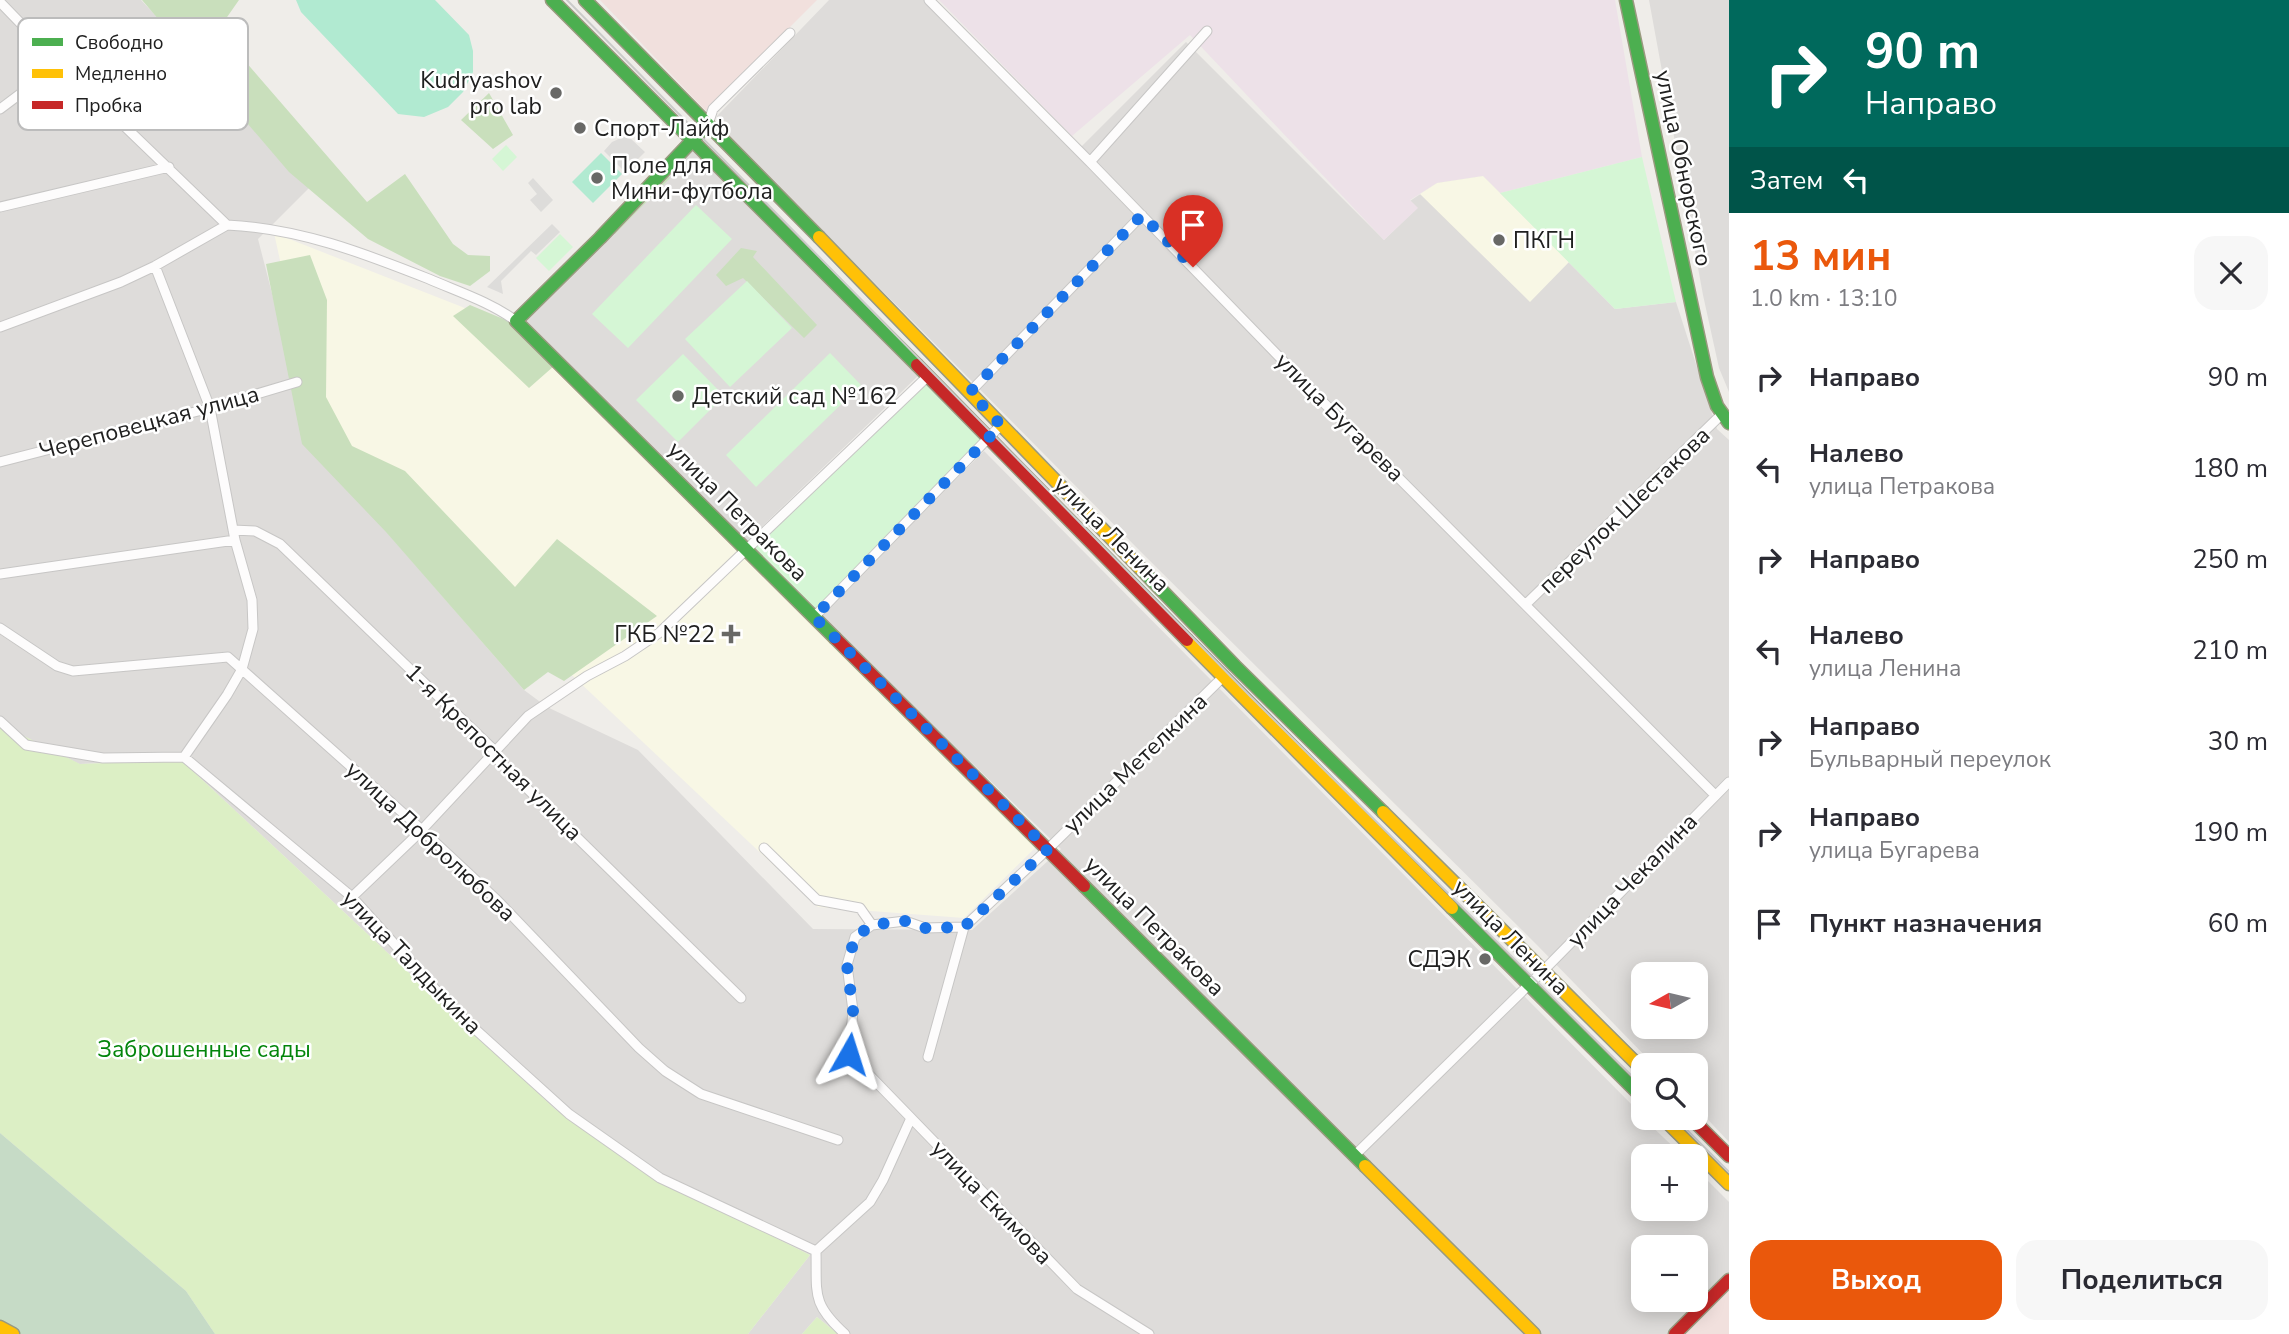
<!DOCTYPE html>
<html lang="ru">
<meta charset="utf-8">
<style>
body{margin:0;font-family:"Nunito Sans",sans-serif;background:#f7f7f7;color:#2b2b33;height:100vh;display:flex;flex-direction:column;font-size:26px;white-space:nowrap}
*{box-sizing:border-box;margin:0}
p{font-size:23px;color:#7c7c81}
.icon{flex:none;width:38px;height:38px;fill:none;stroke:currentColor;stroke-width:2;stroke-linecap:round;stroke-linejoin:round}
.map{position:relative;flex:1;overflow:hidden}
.sheet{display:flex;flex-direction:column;background:#fff;width:560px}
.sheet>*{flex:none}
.hud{background:#00695c;color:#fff;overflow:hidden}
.needle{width:46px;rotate:262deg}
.tools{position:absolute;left:1631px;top:962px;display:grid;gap:14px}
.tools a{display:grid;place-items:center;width:77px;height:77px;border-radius:14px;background:#fff;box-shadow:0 4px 18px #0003;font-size:35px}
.pin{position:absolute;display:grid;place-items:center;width:60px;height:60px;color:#fff;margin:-72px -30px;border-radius:50% 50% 50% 0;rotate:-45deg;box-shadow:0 0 7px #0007}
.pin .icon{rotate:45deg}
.me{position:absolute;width:77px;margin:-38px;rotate:6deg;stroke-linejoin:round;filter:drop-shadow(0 0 5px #0008)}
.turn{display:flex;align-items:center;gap:24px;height:147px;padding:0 21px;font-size:32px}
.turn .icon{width:91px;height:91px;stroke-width:2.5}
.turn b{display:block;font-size:49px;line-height:60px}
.then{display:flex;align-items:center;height:66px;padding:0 21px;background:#0003;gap:14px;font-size:26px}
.round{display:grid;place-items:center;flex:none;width:74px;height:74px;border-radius:21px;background:#f7f7f7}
.overview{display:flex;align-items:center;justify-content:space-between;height:119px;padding:0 21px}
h1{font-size:42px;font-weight:700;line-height:52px;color:#ea580c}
.action{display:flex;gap:14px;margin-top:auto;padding:14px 21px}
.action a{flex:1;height:80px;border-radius:21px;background:#ea580c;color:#fff;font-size:28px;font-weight:700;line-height:80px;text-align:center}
.action a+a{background:#f7f7f7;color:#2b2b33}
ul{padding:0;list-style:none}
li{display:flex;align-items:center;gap:21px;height:91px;padding:0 21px}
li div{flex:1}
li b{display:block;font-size:26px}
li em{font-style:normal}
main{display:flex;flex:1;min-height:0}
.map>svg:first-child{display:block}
.residential{fill:#dedcda;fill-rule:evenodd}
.commercial{fill:#f1e0dd}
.industrial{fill:#ede1e8}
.education{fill:#f8f7e5}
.religious{fill:#dddcda}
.grass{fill:#dcefc5}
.forest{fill:#c9dfbc}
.cemetery{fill:#c6dbc6}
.park{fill:#d5f6d5}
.pitch{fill:#b1ead1}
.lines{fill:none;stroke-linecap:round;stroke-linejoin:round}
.street-casing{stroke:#c7c6c5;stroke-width:11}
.fast-casing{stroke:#999a7f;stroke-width:15}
.slow-casing{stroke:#999a7f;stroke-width:15}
.jam-casing{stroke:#999a7f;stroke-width:15}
.street{stroke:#fdfcfc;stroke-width:9}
.fast{stroke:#4caf50;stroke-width:12}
.slow{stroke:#ffc107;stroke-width:12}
.jam{stroke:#c62828;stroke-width:12}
.tram{stroke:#cbcbca;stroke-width:2}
.route{stroke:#1a73e8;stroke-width:12;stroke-dasharray:0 21.6}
.poi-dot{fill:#686866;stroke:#fff;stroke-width:2.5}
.labels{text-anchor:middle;stroke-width:5;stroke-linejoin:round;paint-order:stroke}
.poi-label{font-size:23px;fill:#202020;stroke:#fff;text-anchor:start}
.street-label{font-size:23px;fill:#202020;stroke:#fff}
.park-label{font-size:23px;fill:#03850b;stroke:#fff}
.key{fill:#fff;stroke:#bcbcbc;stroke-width:2}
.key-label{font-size:19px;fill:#202020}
</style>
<main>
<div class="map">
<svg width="1729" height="1334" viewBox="0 0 1729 1334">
<rect width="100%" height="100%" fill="#efede9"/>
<path class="residential" d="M 0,0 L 141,0 L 314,183 L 258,239 L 311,445 L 524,690 L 547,707 L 638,750 L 813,929 L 972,930 L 1061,849 L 820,617 L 984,451 L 1643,1116 L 1643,1118 L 1684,1157 L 1643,1157 L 1643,1209 L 1696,1209 L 1696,1169 L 1729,1202 L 1729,1288 L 1684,1334 L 838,1334 L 817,1317 L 802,1334 L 748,1334 L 810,1255 L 672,1186 L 555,1109 L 181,760 L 79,764 L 0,724 ZM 1643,1248 L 1696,1248 L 1696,1300 L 1643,1300 Z
M 829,0 L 929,0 L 1075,153 L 1186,42 L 1384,240 L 1417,208 L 1410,201 L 1437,183 L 1483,176 L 1615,309 L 1676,302 L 1717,429 L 1729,440 L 1729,1142 L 1696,1107 L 1696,1066 L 1655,1066 L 1538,946 L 1142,553 L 719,126 L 717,116 ZM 1643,975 L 1696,975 L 1696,1027 L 1643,1027 Z
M 1649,0 L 1729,0 L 1729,392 L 1719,368 L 1703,295 Z
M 688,145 L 919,375 L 746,542 L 523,321 Z"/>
<path class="commercial" d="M 600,0 L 817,0 L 706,111 Z
M 1729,1288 L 1729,1334 L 1684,1334 Z"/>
<path class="industrial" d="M 939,0 L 1615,0 L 1642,157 L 1500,193 L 1483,176 L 1437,183 L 1410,200 L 1418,208 L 1384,240 L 1190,35 L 1072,136 Z"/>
<path class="education" d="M 1483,176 L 1569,262 L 1530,302 L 1420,194 L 1437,183 Z
M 274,233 L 513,327 L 1037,846 L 964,918 L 818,907 L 559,663 L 321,446 Z"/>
<path class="religious" d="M 623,137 L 630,138 L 645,152 L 625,172 L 604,151 L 612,142 Z
M 533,178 L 553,200 L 541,212 L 530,200 L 537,194 L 528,183 Z
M 552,224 L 560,232 L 536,255 L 531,251 L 501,281 L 503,294 L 487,287 Z"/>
<path class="grass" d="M 0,724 L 80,764 L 181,760 L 555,1109 L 672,1186 L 810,1255 L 748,1334 L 215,1334 L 186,1291 L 0,1133 Z
M 817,1317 L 838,1334 L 802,1334 Z"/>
<path class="forest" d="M 142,0 L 239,0 L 218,30 L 367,202 L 405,174 L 453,244 L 468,255 L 490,256 L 490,271 L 470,286 L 440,276 L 368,239 L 289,172 Z
M 489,93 L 513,135 L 493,149 L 461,120 Z
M 665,172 L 670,178 L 615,234 L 610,229 Z
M 741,248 L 757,251 L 753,257 L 817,325 L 804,338 L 743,278 L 726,286 L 716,275 Z
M 310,255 L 327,300 L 326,397 L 352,446 L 405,471 L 515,587 L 557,539 L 657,616 L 564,681 L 548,672 L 524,690 L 386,532 L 302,444 L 266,264 Z
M 470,305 L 513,323 L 554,366 L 529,388 L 453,316 Z"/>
<path class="cemetery" d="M 0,1133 L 186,1291 L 215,1334 L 0,1334 Z"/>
<path class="park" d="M 506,145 L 517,157 L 503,171 L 492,159 Z
M 1642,157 L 1676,302 L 1615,309 L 1500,193 Z
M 696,205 L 732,239 L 628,348 L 592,314 Z
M 560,234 L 573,247 L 549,271 L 536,258 Z
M 747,281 L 792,328 L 730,387 L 685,339 Z
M 830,353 L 861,385 L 756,487 L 726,455 Z
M 683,354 L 724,396 L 678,442 L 636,400 Z
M 924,383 L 983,443 L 817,610 L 753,547 Z"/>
<path class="pitch" d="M 296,0 L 435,0 L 469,35 L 473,51 L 473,72 L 463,92 L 448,107 L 424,117 L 398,114 L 301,12 Z
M 601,153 L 622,174 L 593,203 L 572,182 Z"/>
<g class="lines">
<g class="street-casing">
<path id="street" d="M 929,0 L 1090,162
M 0,2 L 60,64 L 227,225
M 1207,31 L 1090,162 L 1326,405 L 1715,795
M 0,109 L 60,64
M 708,124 L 713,109 L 790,33
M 0,207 L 169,167
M 227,225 C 299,228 363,253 429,279 C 459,292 490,302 516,321
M 155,266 L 210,408 L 235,540 L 252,600 L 253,629 L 242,669 L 227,695 L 184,757
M 0,327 L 121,282 L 155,266 L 227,225
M 970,392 L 1142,215
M 0,462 L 210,408 L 297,382
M 233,530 L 255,531 L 280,544 L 494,750 L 498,760 L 741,998
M 0,574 L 235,540
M 1526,604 L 1721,415
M 814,617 L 1001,425
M 0,628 L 57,666 L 73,671 L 228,657 L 422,830 L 497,900 L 639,1048 L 665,1071 L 701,1094 L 838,1140
M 0,721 L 26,745 L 103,758 L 184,757 L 352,897 L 454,1010 L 569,1114 L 660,1178 L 816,1251
M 764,848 L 817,900 L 860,908 L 872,925
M 352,897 L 418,834 L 528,716 L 587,676 L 625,656 L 659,633 L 928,376
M 928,1057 L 964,927
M 1355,1155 L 1544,970 L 1729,782
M 816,1251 L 870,1202 L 883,1180 L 911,1118
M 816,1251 C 817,1294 811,1303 845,1334
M 1149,1334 L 1077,1289 L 849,1054 L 853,1011 L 847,965 L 855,937 L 872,925 L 905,921 L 925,928 L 964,927 L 1048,849 L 1223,677"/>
</g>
<g class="fast-casing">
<path id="fast" d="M 552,0 L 917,365
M 585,0 L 819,237
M 1626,0 L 1707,377 L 1717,406 L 1729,423
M 708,124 L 600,238 L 516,321 L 835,638
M 1140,568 L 1235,666 L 1383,812
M 1084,886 L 1365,1166
M 1452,908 L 1643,1098"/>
</g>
<g class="slow-casing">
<path id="slow" d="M 819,237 L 1140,568
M 1187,640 L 1452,908
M 1383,812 L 1643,1070
M 1663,1118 L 1729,1184
M 1365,1166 L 1534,1334
M 0,1327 L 13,1334"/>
</g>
<g class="jam-casing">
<path id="jam" d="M 917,365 L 1187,640
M 835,638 L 1084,886
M 1691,1118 L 1729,1156
M 1675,1334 L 1729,1280"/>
</g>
<use href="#street" class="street"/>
<use href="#fast" class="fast"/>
<use href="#slow" class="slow"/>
<use href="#jam" class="jam"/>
<path class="tram" d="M 567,0 L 1250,696 L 1643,1087
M 1675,1118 L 1729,1172"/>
</g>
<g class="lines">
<path class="route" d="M 849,1054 L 853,1011 L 847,965 L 855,937 L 872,925 L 905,921 L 925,928 L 964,927 L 1048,849 L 814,617 L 1001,425 L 970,392 L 1142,215 L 1193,267"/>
</g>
<g class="poi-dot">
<circle cx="556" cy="93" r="7"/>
<circle cx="580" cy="128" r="7"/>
<circle cx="597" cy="178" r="7"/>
<circle cx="1499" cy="240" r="7"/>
<circle cx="678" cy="396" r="7"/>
<path d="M727.5 623.5h7v7h7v7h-7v7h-7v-7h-7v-7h7z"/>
<circle cx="1485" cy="959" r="7"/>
</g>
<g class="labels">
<g class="poi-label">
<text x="542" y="88" text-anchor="end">Kudryashov<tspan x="542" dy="26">pro lab</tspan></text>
<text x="594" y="136">Спорт-Лайф</text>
<text x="611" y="173">Поле для<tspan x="611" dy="26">Мини-футбола</tspan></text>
<text x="1513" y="248">ПКГН</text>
<text x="692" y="404">Детский сад №162</text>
<text x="715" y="642" text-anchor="end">ГКБ №22</text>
<text x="1471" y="967" text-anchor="end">СДЭК</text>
</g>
<g class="street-label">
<text transform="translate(1684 168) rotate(78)" y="8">улица Обнорского</text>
<text transform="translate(1340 417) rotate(45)" y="8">улица Бугарева</text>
<text transform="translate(149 422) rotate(-15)" y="8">Череповецкая улица</text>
<text transform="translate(1624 510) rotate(-44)" y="8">переулок Шестакова</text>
<text transform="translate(738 511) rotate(45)" y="8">улица Петракова</text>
<text transform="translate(1112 534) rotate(45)" y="8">улица Ленина</text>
<text transform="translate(494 752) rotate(45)" y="8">1-я Крепостная улица</text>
<text transform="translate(1135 763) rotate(-44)" y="8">улица Метелкина</text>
<text transform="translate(431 841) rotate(43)" y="8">улица Добролюбова</text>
<text transform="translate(1632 880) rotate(-46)" y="8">улица Чекалина</text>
<text transform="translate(1155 926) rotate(45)" y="8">улица Петракова</text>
<text transform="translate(1511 937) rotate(45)" y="8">улица Ленина</text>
<text transform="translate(412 962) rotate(46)" y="8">улица Талдыкина</text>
<text transform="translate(992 1202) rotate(46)" y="8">улица Екимова</text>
</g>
<g class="park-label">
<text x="204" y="1057">Заброшенные сады</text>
</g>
</g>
<rect x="18" y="18" width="230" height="112" rx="10" class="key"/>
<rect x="32" y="38" width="31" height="8" fill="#4caf50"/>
<rect x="32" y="69" width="31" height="9" fill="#ffc107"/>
<rect x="32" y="101" width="31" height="8" fill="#c62828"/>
<g class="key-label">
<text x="75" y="49">Свободно</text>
<text x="75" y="80">Медленно</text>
<text x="75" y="112">Пробка</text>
</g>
</svg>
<div class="tools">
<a><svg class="needle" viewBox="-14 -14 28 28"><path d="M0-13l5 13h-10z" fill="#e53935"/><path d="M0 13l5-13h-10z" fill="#7c7c81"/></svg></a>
<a><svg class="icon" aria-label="search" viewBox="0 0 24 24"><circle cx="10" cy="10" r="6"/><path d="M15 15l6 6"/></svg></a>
<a>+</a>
<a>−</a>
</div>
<div class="pin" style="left:1193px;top:267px;background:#d93025"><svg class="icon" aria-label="arrive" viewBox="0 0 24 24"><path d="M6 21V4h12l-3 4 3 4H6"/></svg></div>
<svg class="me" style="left:849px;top:1054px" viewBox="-20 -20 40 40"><path d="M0-17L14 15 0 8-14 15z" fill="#1a73e8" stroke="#fff" stroke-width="4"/></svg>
</div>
<section class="sheet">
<div class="hud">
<div class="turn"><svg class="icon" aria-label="right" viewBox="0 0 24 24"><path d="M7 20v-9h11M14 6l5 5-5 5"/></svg><div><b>90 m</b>Направо</div></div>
<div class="then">Затем<svg class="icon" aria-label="left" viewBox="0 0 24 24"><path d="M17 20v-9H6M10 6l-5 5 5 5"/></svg></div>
</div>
<div class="overview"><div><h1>13 мин</h1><p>1.0 km · 13:10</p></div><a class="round"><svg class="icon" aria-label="close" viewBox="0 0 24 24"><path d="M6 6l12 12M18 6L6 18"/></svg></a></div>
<ul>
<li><svg class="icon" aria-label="right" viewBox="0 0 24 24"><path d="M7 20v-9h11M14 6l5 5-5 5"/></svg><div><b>Направо</b></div><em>90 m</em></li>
<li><svg class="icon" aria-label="left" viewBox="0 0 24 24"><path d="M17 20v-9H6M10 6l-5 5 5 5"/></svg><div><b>Налево</b><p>улица Петракова</p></div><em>180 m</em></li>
<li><svg class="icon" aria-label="right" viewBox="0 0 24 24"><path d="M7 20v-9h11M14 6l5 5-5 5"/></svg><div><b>Направо</b></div><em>250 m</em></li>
<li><svg class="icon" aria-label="left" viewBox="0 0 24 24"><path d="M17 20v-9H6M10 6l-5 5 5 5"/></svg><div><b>Налево</b><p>улица Ленина</p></div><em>210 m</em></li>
<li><svg class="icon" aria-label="right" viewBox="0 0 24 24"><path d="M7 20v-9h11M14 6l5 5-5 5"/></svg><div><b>Направо</b><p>Бульварный переулок</p></div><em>30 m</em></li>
<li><svg class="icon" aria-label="right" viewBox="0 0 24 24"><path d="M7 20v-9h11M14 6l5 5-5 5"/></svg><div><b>Направо</b><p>улица Бугарева</p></div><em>190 m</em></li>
<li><svg class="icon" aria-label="arrive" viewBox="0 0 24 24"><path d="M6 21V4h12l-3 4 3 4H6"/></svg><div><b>Пункт назначения</b></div><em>60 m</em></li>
</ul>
<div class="action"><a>Выход</a><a>Поделиться</a></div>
</section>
</main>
